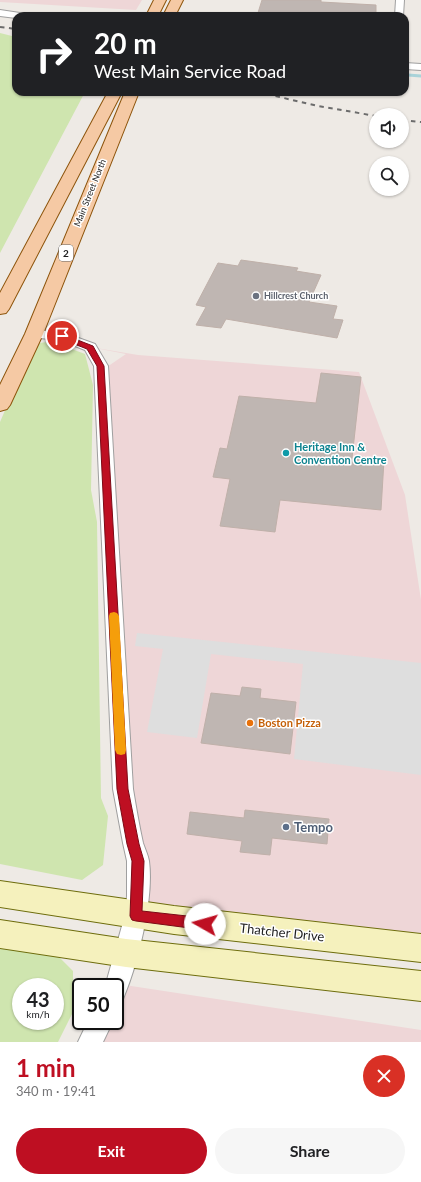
<!DOCTYPE html>
<meta charset="utf-8">
<style>
body{margin:0;font-family:Lato,sans-serif;background:#f6f6f6;color:#202124;height:100vh;display:flex;flex-direction:column;font-size:15px;white-space:nowrap}
*{box-sizing:border-box;margin:0}
p{font-size:13px;color:#757577}
.icon{flex:none;width:22px;height:22px;fill:none;stroke:currentColor;stroke-width:2;stroke-linecap:round;stroke-linejoin:round}
.map{position:relative;height:1042px;overflow:hidden}
.sheet{display:flex;flex-direction:column;background:#fff;flex:1}
.sheet>*{flex:none}
.guide{position:absolute;left:12px;top:12px;width:397px;height:84px;border-radius:12px;box-shadow:0 1px 3px #0004;background:#202124;color:#fff;overflow:hidden}
.controls{position:absolute;left:369px;top:108px;display:grid;gap:8px}
.controls a{display:grid;place-items:center;width:40px;height:40px;border-radius:50%;background:#fff;box-shadow:0 1px 3px #0004;font-size:20px}
.speed{position:absolute;left:12px;top:978px;display:flex;gap:8px;font-size:20px;font-weight:700;text-align:center}
.speed>*{display:grid;place-content:center;width:52px;height:52px;border-radius:50%;background:#fff;box-shadow:0 1px 3px #0004;line-height:1}
.speed small{font-size:10px;font-weight:400}
.speed .limit{border:2px solid #111;border-radius:6px;background:#fff;color:#111}
.pin{position:absolute;display:grid;place-items:center;width:34px;height:34px;color:#fff;margin:-17px;border:2px solid #fff;border-radius:50%;box-shadow:0 1px 4px #0007}
.me{position:absolute;width:44px;margin:-22px;rotate:277deg;stroke-linejoin:round;filter:drop-shadow(0 0 3px #0008)}
.turn{display:flex;align-items:center;gap:14px;height:84px;padding:0 16px;font-size:18px}
.turn .icon{width:52px;height:52px;stroke-width:2.5}
.turn b{display:block;font-size:28px;line-height:34px}
.round{display:grid;place-items:center;flex:none;width:42px;height:42px;border-radius:21px;background:#f6f6f6}
.summary{display:flex;align-items:center;justify-content:space-between;height:68px;padding:0 16px}
h1{font-size:24px;font-weight:700;line-height:30px;color:#be0f22}
.cta{display:flex;gap:8px;margin-top:auto;padding:8px 16px}
.cta a{flex:1;height:46px;border-radius:24px;background:#be0f22;color:#fff;font-size:16px;font-weight:700;line-height:46px;text-align:center}
.cta a+a{background:#f6f6f6;color:#202124}
.map>svg:first-child{display:block}
.commercial{fill:#eed6d7}
.grass{fill:#cfe5af;fill-rule:evenodd}
.parking{fill:#dedede}
.lines{fill:none;stroke-linecap:round;stroke-linejoin:round}
.stream{stroke:#a9d3d9;stroke-width:3}
.building{fill:#bfb6b2;stroke:#bfb0a9}
.minor-casing{stroke:#9f9f9f;stroke-width:2}
.secondary-casing{stroke:#6e6d0d;stroke-width:2}
.primary-casing{stroke:#8d540b;stroke-width:2}
.minor{fill:#fff;fill-rule:evenodd}
.secondary{fill:#f5f1bd;fill-rule:evenodd}
.primary{fill:#f5c9a4;fill-rule:evenodd}
.rail{stroke:#6c6c6c;stroke-width:2;stroke-dasharray:4.5 4.5;stroke-linecap:butt}
.route{fill:#be0f22;stroke:#7c0a16}
.slow{fill:#f59e0b}
.worship-dot{fill:#6b7280;stroke:#fff;stroke-width:1.5}
.culture-dot{fill:#0f9aa8;stroke:#fff;stroke-width:1.5}
.food-dot{fill:#e8710a;stroke:#fff;stroke-width:1.5}
.service-dot{fill:#5c6f8a;stroke:#fff;stroke-width:1.5}
.labels{text-anchor:middle;stroke-width:3;stroke-linejoin:round;paint-order:stroke}
.far-street-label{font-size:9px;fill:#1e1e1e;stroke:#fff}
.far-worship-label{font-size:9px;font-weight:bold;fill:#5b616d;stroke:#fff;text-anchor:start}
.shield{fill:#fff;stroke:#626262;stroke-width:1}
.shield-label{font-size:10px;font-weight:bold;fill:#1e1e1e}
.culture-label{font-size:11px;font-weight:bold;fill:#0d838f;stroke:#fff;text-anchor:start}
.food-label{font-size:11px;font-weight:bold;fill:#c56008;stroke:#fff;text-anchor:start}
.near-service-label{font-size:13px;font-weight:bold;fill:#4e5e75;stroke:#fff;text-anchor:start}
.near-street-label{font-size:13px;fill:#1e1e1e;stroke:#fff}
</style>
<div class="map">
<svg width="421" height="1042" viewBox="0 0 421 1042">
<rect width="100%" height="100%" fill="#eeeae5"/>
<path class="commercial" d="M 0,0 L 142,0 L 136,10 L 0,2 Z
M 90,347 L 138,355 L 359,372 L 405,495 L 421,600 L 421,933 L 174,920 L 136,915 L 101,371 L 126,354 Z
M 118,984 L 421,1030 L 421,1042 L 90,1042 L 101,1021 L 115,1021 L 115,991 Z"/>
<path class="grass" d="M 0,33 L 16,37 L 16,92 L 85,92 L 0,253 Z
M 56,341 L 61,345 L 85,354 L 93,385 L 91,490 L 97,522 L 101,798 L 108,816 L 103,865 L 82,880 L 0,864 L 0,422 L 31,350 L 39,343 Z
M 0,943 L 52,950 L 73,971 L 73,1012 L 58,1042 L 0,1042 ZM 21,987 L 55,987 L 55,1021 L 21,1021 Z"/>
<path class="parking" d="M 137,633 L 421,663 L 421,775 L 294,759 L 303,664 L 211,654 L 197,738 L 147,732 L 163,649 L 135,646 Z"/>
<g class="lines">
<path class="stream" d="M 408,75 L 421,76"/>
</g>
<path class="building" d="M 262,0 L 321,0 L 321,2 L 376,5 L 376,16 L 257,16 Z
M 241,260 L 298,268 L 296,271 L 321,275 L 309,302 L 337,306 L 333,319 L 343,320 L 337,338 L 226,319 L 221,328 L 196,325 L 206,307 L 196,305 L 218,263 L 238,266 Z
M 321,373 L 361,377 L 352,458 L 384,460 L 381,510 L 280,500 L 275,532 L 220,526 L 230,479 L 213,477 L 220,448 L 227,449 L 239,396 L 316,403 Z
M 242,687 L 261,689 L 260,698 L 296,702 L 290,754 L 201,743 L 211,693 L 240,696 Z
M 245,810 L 329,819 L 327,844 L 272,838 L 270,855 L 240,852 L 242,841 L 187,834 L 190,812 L 244,818 Z"/>
<g class="lines">
<g class="minor-casing">
<path id="minor" d="M 396,0 L 404,0 L 403,16 L 395,16 Z
M 0,10 L 20,13 L 24,16 L 16,16 L 16,18 L 0,16 Z
M 405,63 L 421,64 L 421,70 L 405,69 Z
M 34,330 L 62,332 L 95,344 L 108,366 L 133,789 C 136,807 139,825 143,843 C 145,849 148,855 149,861 C 154,899 138,964 123,999 L 115,1002 L 115,987 L 105,987 L 125,915 L 127,896 L 127,861 L 123,843 L 113,789 L 94,366 L 85,350 L 60,340 L 29,337 L 27,334 L 29,331 Z
M 88,1021 L 113,1021 L 103,1042 L 78,1042 Z"/>
</g>
<g class="secondary-casing">
<path id="secondary" d="M 0,881 L 174,906 L 421,934 L 421,962 L 174,934 L 0,907 Z
M 0,920 L 126,939 L 421,971 L 421,1001 L 126,967 L 0,948 Z"/>
</g>
<g class="primary-casing">
<path id="primary" d="M 154,0 L 166,0 L 158,16 L 146,16 Z
M 171,0 L 183,0 L 175,16 L 163,16 Z
M 108,92 L 122,92 L 9,309 L 6,313 L 0,314 L 0,293 Z
M 125,92 L 139,92 L 43,334 L 10,405 L 7,409 L 0,411 L 0,385 L 25,334 Z"/>
</g>
<use href="#minor" class="minor"/>
<use href="#secondary" class="secondary"/>
<use href="#primary" class="primary"/>
<path class="rail" d="M 0,27 L 16,29
M 258,92 L 318,106 L 376,116
M 402,120 L 421,122"/>
</g>
<path class="route" d="M 62,334 L 93,346 L 104,366 L 128,789 L 139,844 L 144,861 L 142,911 L 205,918 L 210,920 L 211,924 L 210,928 L 205,930 L 136,921 L 132,920 L 130,916 L 132,861 L 127,844 L 117,789 L 97,366 L 87,349 L 59,338 L 58,336 Z"/>
<path class="slow" d="M 114,612 L 117,613 L 119,616 L 126,750 L 125,754 L 121,755 L 117,754 L 115,750 L 109,616 L 110,613 Z"/>
<circle class="worship-dot" cx="256" cy="296" r="4"/>
<circle class="culture-dot" cx="286" cy="453" r="4"/>
<circle class="food-dot" cx="250" cy="723" r="4"/>
<circle class="service-dot" cx="286" cy="827" r="4"/>
<g class="labels">
<g class="far-street-label">
<text transform="translate(90 193) rotate(-68)" y="3">Main Street North</text>
</g>
<g class="far-worship-label">
<text x="264" y="299">Hillcrest Church</text>
</g>
<rect class="shield" x="59" y="245" width="14" height="16" rx="3"/>
<g class="shield-label">
<text x="66" y="257">2</text>
</g>
<g class="culture-label">
<text x="294" y="451">Heritage Inn &amp;<tspan x="294" dy="13">Convention Centre</tspan></text>
</g>
<g class="food-label">
<text x="258" y="727">Boston Pizza</text>
</g>
<g class="near-service-label">
<text x="294" y="832">Tempo</text>
</g>
<g class="near-street-label">
<text transform="translate(282 932) rotate(6)" y="5">Thatcher Drive</text>
</g>
</g>
</svg>
<div class="controls">
<a><svg class="icon" aria-label="sound" viewBox="0 0 24 24"><path d="M4 9h4l5-4v14l-5-4H4zM17 9q2 3 0 6"/></svg></a>
<a><svg class="icon" aria-label="search" viewBox="0 0 24 24"><circle cx="10" cy="10" r="6"/><path d="M15 15l6 6"/></svg></a>
</div>
<div class="speed"><div>43<small>km/h</small></div><div class="limit">50</div></div>
<div class="pin" style="left:62px;top:336px;background:#d93025"><svg class="icon" aria-label="arrive" viewBox="0 0 24 24"><path d="M6 21V4h12l-3 4 3 4H6"/></svg></div>
<svg class="me" style="left:205px;top:924px" viewBox="-20 -20 40 40"><circle r="19" fill="#fff"/><path d="M0-13L10 11 0 6-10 11z" fill="#be0f22"/></svg>
<div class="guide">
<div class="turn"><svg class="icon" aria-label="right" viewBox="0 0 24 24"><path d="M7 20v-9h11M14 6l5 5-5 5"/></svg><div><b>20 m</b>West Main Service Road</div></div>
</div>
</div>
<section class="sheet">
<div class="summary"><div><h1>1 min</h1><p>340 m · 19:41</p></div><a class="round" style="background:#d93025;color:#fff"><svg class="icon" aria-label="close" viewBox="0 0 24 24"><path d="M6 6l12 12M18 6L6 18"/></svg></a></div>
<div class="cta"><a>Exit</a><a>Share</a></div>
</section>
